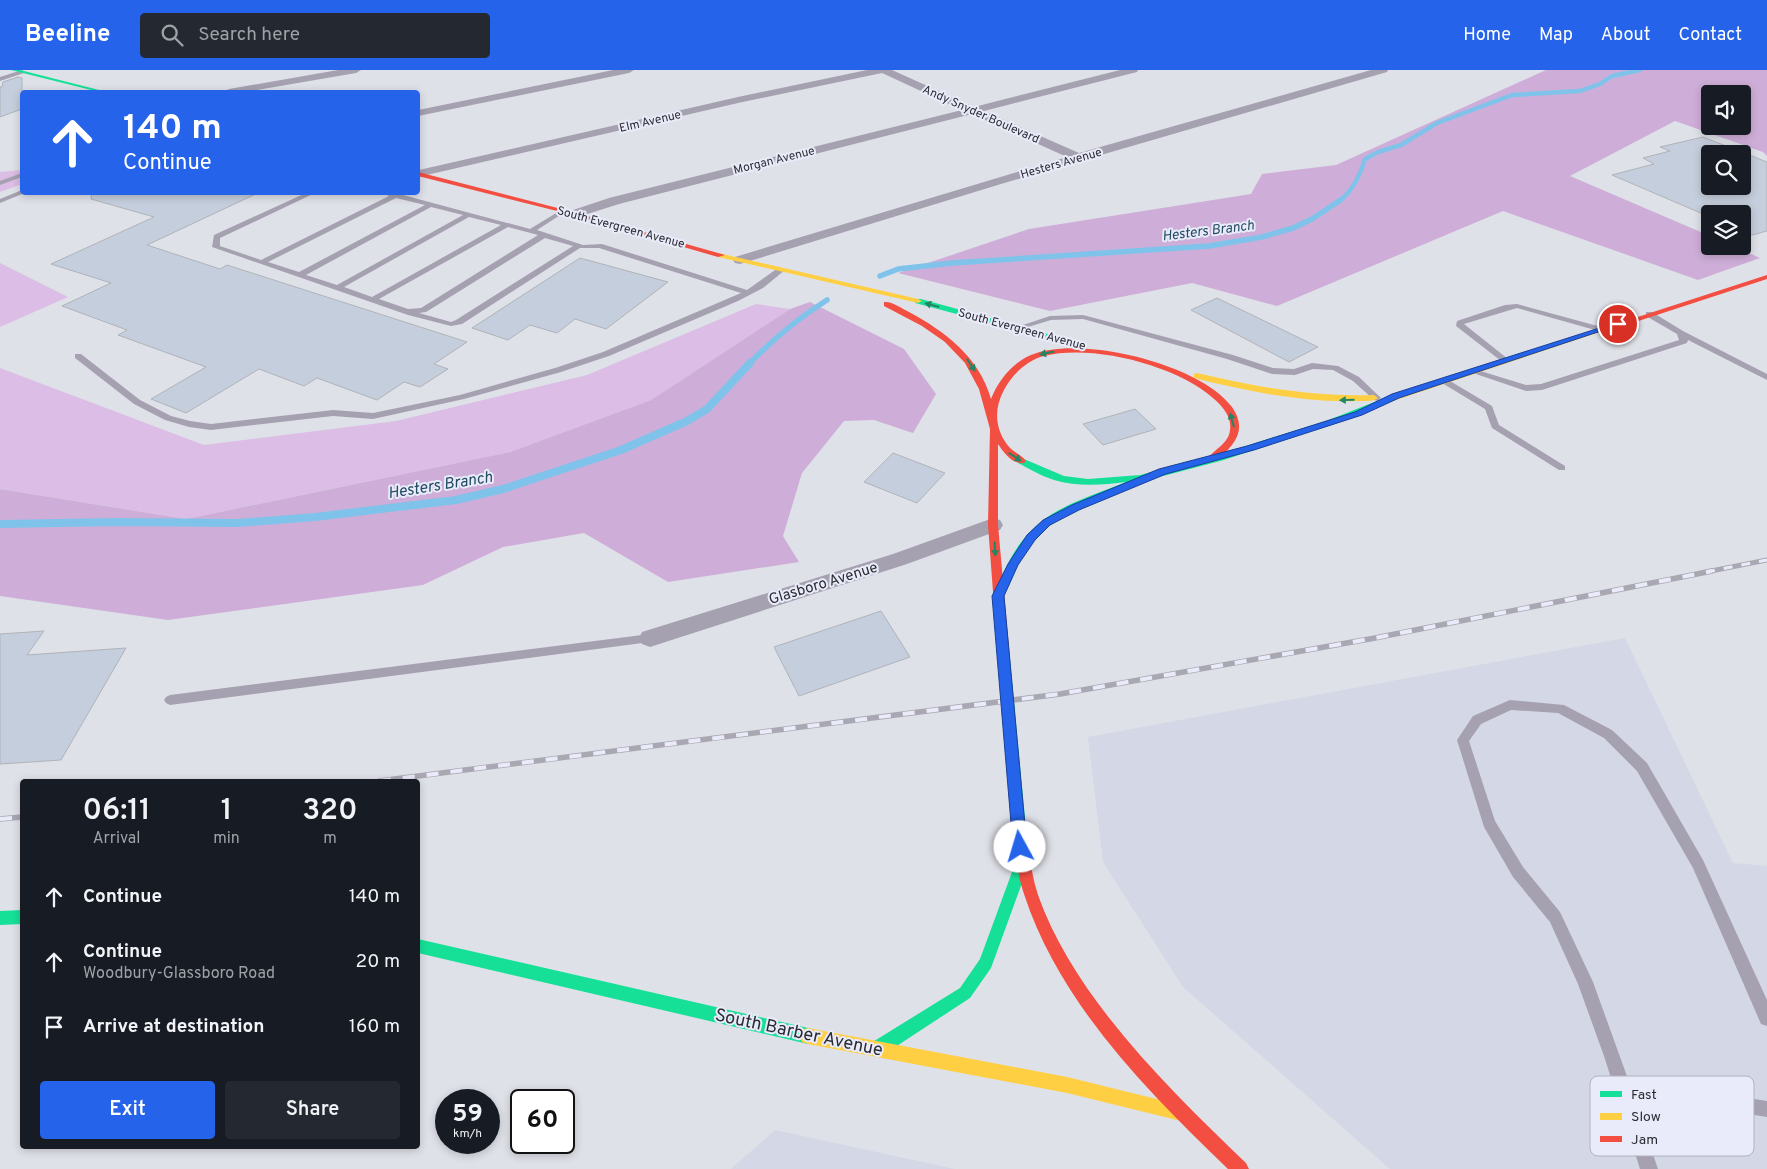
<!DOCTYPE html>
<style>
body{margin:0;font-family:Overpass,sans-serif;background:#242831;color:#f1f3f6;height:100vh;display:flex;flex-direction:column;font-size:19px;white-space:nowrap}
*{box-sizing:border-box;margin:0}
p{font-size:16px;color:#9ea1a6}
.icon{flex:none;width:28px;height:28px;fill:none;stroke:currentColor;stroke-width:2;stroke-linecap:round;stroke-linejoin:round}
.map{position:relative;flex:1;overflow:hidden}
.details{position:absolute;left:20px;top:709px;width:400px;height:370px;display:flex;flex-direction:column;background:#171b24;border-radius:5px;box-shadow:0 2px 8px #0003}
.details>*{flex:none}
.guide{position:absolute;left:20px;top:20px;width:400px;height:105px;border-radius:5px;box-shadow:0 2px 8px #0003;background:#2563eb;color:#fff;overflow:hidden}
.controls{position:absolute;left:1701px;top:15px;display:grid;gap:10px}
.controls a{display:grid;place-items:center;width:50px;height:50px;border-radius:5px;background:#171b24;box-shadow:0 2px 8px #0003;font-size:25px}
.speed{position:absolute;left:435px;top:1019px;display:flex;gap:10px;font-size:25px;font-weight:700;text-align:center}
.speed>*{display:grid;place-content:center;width:65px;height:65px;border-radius:50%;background:#171b24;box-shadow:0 2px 8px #0003;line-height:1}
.speed small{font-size:12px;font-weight:400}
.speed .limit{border:2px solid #111;border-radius:8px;background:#fff;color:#111}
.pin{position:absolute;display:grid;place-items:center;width:42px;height:42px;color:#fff;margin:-21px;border:2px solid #fff;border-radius:50%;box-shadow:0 1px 5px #0007}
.me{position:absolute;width:55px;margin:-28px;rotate:354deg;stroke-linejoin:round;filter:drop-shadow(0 0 4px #0008)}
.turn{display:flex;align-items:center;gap:18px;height:105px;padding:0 20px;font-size:22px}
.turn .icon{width:65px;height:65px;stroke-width:2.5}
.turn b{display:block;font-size:35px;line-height:42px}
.eta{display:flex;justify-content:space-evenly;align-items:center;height:85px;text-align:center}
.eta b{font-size:30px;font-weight:600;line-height:35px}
.cta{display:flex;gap:10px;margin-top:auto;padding:10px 20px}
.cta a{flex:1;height:58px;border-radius:5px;background:#2563eb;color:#fff;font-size:20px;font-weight:600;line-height:58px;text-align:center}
.cta a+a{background:#242831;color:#f1f3f6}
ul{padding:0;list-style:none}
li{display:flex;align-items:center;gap:15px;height:65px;padding:0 20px}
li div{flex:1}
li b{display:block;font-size:19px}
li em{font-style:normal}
header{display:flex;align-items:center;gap:30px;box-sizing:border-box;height:70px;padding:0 25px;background:#2563eb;color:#fff}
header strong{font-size:24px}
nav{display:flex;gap:28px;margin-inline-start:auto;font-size:18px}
.search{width:350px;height:45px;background:#242831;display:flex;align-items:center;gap:12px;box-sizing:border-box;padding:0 18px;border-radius:5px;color:#9ea1a6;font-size:19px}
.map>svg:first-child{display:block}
.built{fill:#d4d7e5}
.green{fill:#dcbde5}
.forest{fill:#ceaed8;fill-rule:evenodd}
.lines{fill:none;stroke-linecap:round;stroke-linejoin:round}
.stream-far2{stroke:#7fc3ea;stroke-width:4.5}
.stream-far1{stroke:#7fc3ea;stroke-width:5.5}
.stream{stroke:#7fc3ea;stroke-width:8}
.building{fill:#c5cedc;stroke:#b0b3b8;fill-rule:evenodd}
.lane{fill:#a6a1b1;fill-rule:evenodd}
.street{fill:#a6a1b1;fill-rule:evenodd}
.fast{fill:#16e098;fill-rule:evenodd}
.slow{fill:#ffcf43;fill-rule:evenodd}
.jam{fill:#f24e42;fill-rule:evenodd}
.rail-far1-casing{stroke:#a9a8b2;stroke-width:5}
.rail-casing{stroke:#a9a8b2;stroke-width:5.5}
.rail-far1{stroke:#e9ebfa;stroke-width:3;stroke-dasharray:9;stroke-linecap:butt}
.rail{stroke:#e9ebfa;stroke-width:4;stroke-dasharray:12;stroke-linecap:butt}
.oneway{fill:#208664}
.route{fill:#2563eb;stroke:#184099}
.labels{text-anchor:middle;stroke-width:4;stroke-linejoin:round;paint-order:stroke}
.far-street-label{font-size:12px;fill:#2b2c31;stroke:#e9ebfa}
.far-water-label{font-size:14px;font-style:italic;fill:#234b62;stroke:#e9ebfa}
.street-label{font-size:15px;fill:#2b2c31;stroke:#e9ebfa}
.water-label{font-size:16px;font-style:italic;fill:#234b62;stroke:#e9ebfa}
.near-street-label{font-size:18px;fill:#2b2c31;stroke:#e9ebfa}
.key{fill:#e9ebfa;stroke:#b0b2be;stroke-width:1}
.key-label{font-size:14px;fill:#2b2c31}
</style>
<header>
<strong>Beeline</strong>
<div class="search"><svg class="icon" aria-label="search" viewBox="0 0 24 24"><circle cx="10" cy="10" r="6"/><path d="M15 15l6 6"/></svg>Search here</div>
<nav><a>Home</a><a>Map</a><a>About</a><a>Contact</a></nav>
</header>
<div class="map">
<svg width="1767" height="1099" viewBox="0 0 1767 1099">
<rect width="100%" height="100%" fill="#dfe1e8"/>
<path class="built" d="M 1625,568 L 1733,793 L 1767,796 L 1767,1099 L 1390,1099 L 1183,917 L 1103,792 L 1088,667 Z
M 775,1060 L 955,1099 L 731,1099 Z"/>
<path class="green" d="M 22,100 L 22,114 L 0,122 L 0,102 Z
M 0,193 L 68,227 L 0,257 Z
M 756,234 L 790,239 L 651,330 L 510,382 L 186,449 L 0,419 L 0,298 L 204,375 L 396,351 L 587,305 Z"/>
<path class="forest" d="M 1546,0 L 1767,0 L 1767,86 L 1763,82 L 1675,51 L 1570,106 L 1710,166 L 1710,176 L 1733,176 L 1760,188 L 1698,210 L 1503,141 L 1277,236 L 1192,213 L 1050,241 L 898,203 L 1029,159 L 1251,124 L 1262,104 L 1336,95 ZM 1710,24 L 1742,24 L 1742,56 L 1710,56 Z
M 810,232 L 904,279 L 936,324 L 913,363 L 874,350 L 844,351 L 802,403 L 783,466 L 799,492 L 668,512 L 584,463 L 503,477 L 423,515 L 168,550 L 0,526 L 0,419 L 186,449 L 510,382 L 651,330 L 790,239 Z"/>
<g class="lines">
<path class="stream-far2" d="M 1340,130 C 1352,122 1361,103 1365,89 L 1378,82 L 1401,75 L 1437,53 L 1512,25 L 1580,21 L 1600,14 L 1612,6 L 1640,0"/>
<path class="stream-far1" d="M 880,206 L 898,199 L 952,193 L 1209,176 L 1262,167 L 1293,158 L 1312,149 L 1342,129
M 749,294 C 773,269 797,249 827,230"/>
<path class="stream" d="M 0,454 L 117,452 L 237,453 L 315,447 L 456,430 L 503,419 L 621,380 L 687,351 L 707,339 L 750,293"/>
</g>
<path class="building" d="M 18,7 L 22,8 L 22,39 L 0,47 L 0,17 L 2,17 L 3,12 Z
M 1703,67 L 1767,92 L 1767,161 L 1752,165 L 1742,161 L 1742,144 L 1710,144 L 1710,147 L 1612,105 L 1654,94 L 1643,88 L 1670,81 L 1660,77 ZM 1710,84 L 1742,84 L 1742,116 L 1710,116 Z
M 92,122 L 260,122 L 147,175 L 220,199 L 227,195 L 467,272 L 434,294 L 448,299 L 420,317 L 404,312 L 377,330 L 317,308 L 304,316 L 259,299 L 186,343 L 151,329 L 206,297 L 118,265 L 127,260 L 62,236 L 111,213 L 51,194 L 154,147 L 91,129 Z
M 580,188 L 668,212 L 606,259 L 575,249 L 557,263 L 530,255 L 508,270 L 472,258 Z
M 1217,228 L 1318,277 L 1289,292 L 1191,240 Z
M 1135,339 L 1156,359 L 1103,375 L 1083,354 Z
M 893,383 L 945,403 L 917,433 L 864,412 Z
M 881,541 L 910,587 L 799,626 L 774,577 Z
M 44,561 L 27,585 L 126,578 L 61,690 L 0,694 L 0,564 Z"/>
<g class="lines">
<path class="lane" d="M 22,0 L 24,3 L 0,11 L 0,7 Z
M 22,103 L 22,107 L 0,115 L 0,111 Z
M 22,120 L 22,122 L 27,122 L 0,133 L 0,129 Z
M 308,122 L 317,122 L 220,168 L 220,176 L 261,190 L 389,126 L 379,122 L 392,122 L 530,159 L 561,140 L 565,140 L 565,142 L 537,160 L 583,175 L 602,174 L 747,220 L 778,198 L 785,200 L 763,218 L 738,231 L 609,286 L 561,302 L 464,329 L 373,349 L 333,346 L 211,360 L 189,357 L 165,350 L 134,334 L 75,288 L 75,284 L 81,284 L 140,330 L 171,346 L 190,351 L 211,354 L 333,340 L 373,343 L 460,325 L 555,298 L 603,282 L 741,223 L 599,178 L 580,178 L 462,254 L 451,256 L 408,245 L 212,177 L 214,165 ZM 396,128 L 425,135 L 299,202 L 268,192 ZM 431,137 L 463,145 L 337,215 L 306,205 ZM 469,147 L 501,155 L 372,227 L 344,217 ZM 508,157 L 538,165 L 421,238 L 408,239 L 379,229 ZM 545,168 L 573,176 L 456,250 L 451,252 L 419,243 L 426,242 Z
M 1517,234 L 1605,258 L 1606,260 L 1602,262 L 1517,238 L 1464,254 L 1508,289 L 1509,291 L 1505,294 L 1456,256 L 1457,251 L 1505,235 Z
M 1646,242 L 1652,242 L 1683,261 L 1767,304 L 1767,310 L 1688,270 L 1687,273 L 1542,320 L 1526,321 L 1470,302 L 1474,299 L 1526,315 L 1541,314 L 1679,270 L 1677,264 L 1646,246 Z
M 1083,245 L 1233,285 L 1273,298 L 1294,299 L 1312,293 L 1338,296 L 1359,307 L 1381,328 L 1377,331 L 1374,330 L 1353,311 L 1333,300 L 1313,299 L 1295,305 L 1272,304 L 1227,289 L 1083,249 L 1051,250 L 1018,260 L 1014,258 L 1050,246 Z
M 1445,308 L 1492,336 L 1499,355 L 1565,396 L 1565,400 L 1559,400 L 1492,358 L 1485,339 L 1442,313 L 1441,311 Z
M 650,564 L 654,565 L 656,568 L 654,571 L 650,572 L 170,635 L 166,633 L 164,630 L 166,627 L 170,625 Z
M 1510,630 L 1564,635 L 1612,660 L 1647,693 L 1703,790 L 1767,930 L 1767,956 L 1761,954 L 1693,798 L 1637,701 L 1604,668 L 1558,643 L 1511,640 L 1481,654 L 1469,671 L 1495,751 L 1523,797 L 1560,842 L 1593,912 L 1628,1009 L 1767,1031 L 1767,1047 L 1633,1026 L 1658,1099 L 1640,1099 L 1604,986 L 1578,914 L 1550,852 L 1513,807 L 1484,757 L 1457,670 L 1473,646 Z"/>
<path class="street" d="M 338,0 L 361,0 L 356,3 L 245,22 L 223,22 L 229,19 Z
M 613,0 L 634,0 L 629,3 L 418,46 L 418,40 Z
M 867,0 L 892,0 L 974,37 L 1120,0 L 1138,0 L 1137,2 L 984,41 L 1079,83 L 1371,0 L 1388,0 L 1387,2 L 1001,114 L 740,194 L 735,193 L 733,190 L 735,187 L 1067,87 L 972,44 L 619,134 L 575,148 L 568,144 L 570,141 L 609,128 L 962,40 L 882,3 L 738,33 L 418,107 L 419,100 L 738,27 Z
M 993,448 L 1000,450 L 1003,455 L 1000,460 L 907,494 L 650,577 L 642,574 L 639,568 L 642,562 L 893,484 Z"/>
<path class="fast" d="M 11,0 L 20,0 L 107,22 L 99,22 Z
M 915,229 L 921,229 L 1081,273 L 1074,275 L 915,233 Z
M 1387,327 L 1390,328 L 1390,332 L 1332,354 L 1224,390 L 1167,405 L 1133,412 L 1136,414 L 1134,416 C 1094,432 1050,444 1025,482 C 1016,496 1011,512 1003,527 L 995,527 L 994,524 C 1003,503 1012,481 1028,464 C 1053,436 1092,426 1126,412 C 1103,415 1077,417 1054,410 C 1041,406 1030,399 1018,393 L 1018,389 L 1024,389 L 1064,406 L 1088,409 L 1140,405 L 1217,385 L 1326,351 Z
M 1004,585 L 1008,586 L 1010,589 L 1028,780 L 1026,784 L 1021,786 L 1016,784 L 1014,780 L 998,589 L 1000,586 Z
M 1022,788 L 1027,790 L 1029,794 L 991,898 L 970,928 L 883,985 L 877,987 L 871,985 L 869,979 L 871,973 L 960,918 L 980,889 L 1015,794 L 1017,790 Z
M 22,840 L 22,854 L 0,855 L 0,841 Z
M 418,869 L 808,958 L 814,960 L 816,966 L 814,972 L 808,974 L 418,883 Z"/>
<path class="slow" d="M 718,183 L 918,229 L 922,231 L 918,233 L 718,187 Z
M 1611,254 L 1618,256 L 1390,332 L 1384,332 L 1383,330 Z
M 1197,303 C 1256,317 1313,327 1374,325 L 1378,328 C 1373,332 1364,331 1357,331 C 1302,333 1247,321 1194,308 L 1194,304 Z
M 808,958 L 1067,1007 L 1181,1035 L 1187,1037 L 1189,1043 L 1187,1049 L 1181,1051 L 1067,1023 L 808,974 L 802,972 L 800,966 L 802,960 Z"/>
<path class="jam" d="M 418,102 L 577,143 L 725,185 L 718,187 L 573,145 L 418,106 Z
M 1767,205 L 1767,209 L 1617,258 L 1610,256 Z
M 884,232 C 892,231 901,238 909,242 C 946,262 979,287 991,329 C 998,311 1012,293 1031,285 C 1079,264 1201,294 1232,337 C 1241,350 1242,362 1232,375 C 1227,381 1219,390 1212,392 L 1207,389 C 1215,379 1229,373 1230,360 C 1232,346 1222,336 1213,328 C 1175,295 1093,274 1044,286 C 1027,290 1012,305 1004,320 C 993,340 995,362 1011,379 C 1016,383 1022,386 1026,391 L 1024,393 C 1013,395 1004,383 998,374 L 998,455 L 1010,589 L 1008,592 L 1000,592 L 998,589 L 988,455 L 990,359 L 979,319 L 965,293 L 945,272 L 922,256 L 884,236 Z
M 1021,774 L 1026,776 L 1028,780 C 1031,795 1033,810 1038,825 C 1074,927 1169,1019 1246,1093 L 1249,1099 L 1228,1099 C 1147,1021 1060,934 1024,824 C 1019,810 1017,795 1014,780 L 1016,776 Z"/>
<g class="rail-far1-casing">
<path id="rail-far1" d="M 1706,502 L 1767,490"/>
</g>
<g class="rail-casing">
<path id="rail" d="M 379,711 L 1060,624 L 1375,568 L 1712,501
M 0,749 L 22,747"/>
</g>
<use href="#rail-far1" class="rail-far1"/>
<use href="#rail" class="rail"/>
</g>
<defs><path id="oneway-solid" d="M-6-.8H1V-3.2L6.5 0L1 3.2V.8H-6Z" transform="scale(1.25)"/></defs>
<g class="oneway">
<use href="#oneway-solid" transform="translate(932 235) rotate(-165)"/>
<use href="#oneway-solid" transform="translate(1047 283) rotate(168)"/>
<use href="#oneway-solid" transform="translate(971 295) rotate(56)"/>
<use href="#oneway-solid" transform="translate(1347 330) rotate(179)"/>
<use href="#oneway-solid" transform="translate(1232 350) rotate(-105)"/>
<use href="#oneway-solid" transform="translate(1015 387) rotate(33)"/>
<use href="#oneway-solid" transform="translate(995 479) rotate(86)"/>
</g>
<path class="route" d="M 1615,253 L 1622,254 L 1399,328 L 1362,345 L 1254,380 L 1166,404 L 1079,440 L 1050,455 L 1035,470 L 1018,495 L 1004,526 L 1027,777 L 1025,782 L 1020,783 L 1015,782 L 1013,777 L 992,526 L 1008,494 L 1027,465 L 1043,450 L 1072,435 L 1159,399 L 1247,376 L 1355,342 L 1392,324 Z"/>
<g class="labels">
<g class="far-street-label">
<text transform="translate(981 44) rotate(24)" y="4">Andy Snyder Boulevard</text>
<text transform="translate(650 51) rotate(-13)" y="4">Elm Avenue</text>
<text transform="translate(774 90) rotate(-14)" y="4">Morgan Avenue</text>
<text transform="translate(1061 93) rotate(-16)" y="4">Hesters Avenue</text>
<text transform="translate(621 157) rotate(15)" y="4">South Evergreen Avenue</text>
<text transform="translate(1022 259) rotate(15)" y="4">South Evergreen Avenue</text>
</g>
<g class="far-water-label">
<text transform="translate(1208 160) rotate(-7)" y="5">Hesters Branch</text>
</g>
<g class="street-label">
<text transform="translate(823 513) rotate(-17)" y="5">Glasboro Avenue</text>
</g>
<g class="water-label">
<text transform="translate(440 414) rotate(-9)" y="6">Hesters Branch</text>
</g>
<g class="near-street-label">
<text transform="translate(799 962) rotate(12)" y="6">South Barber Avenue</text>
</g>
</g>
<rect x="1590" y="1006" width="164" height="80" rx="8" class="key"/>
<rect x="1600" y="1021" width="22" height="6" fill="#16e098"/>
<rect x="1600" y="1043" width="22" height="7" fill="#ffcf43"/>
<rect x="1600" y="1066" width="22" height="6" fill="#f24e42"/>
<g class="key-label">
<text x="1631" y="1029">Fast</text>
<text x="1631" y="1051">Slow</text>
<text x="1631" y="1074">Jam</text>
</g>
</svg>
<div class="controls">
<a><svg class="icon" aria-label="sound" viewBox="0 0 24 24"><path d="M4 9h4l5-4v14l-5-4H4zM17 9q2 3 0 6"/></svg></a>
<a><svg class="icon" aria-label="search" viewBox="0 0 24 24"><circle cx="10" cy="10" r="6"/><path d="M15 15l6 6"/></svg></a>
<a><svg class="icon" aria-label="layers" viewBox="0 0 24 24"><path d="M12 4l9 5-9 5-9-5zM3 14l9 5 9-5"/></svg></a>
</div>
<div class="speed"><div>59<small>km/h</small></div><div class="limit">60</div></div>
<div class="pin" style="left:1618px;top:254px;background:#d93025"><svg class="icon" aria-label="arrive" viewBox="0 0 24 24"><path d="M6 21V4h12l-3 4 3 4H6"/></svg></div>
<svg class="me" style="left:1020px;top:777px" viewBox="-20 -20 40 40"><circle r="19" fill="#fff"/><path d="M0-13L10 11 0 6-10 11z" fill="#2563eb"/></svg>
<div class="guide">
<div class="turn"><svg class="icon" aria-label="ahead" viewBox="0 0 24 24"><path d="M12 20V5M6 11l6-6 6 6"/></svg><div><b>140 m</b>Continue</div></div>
</div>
<section class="details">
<div class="eta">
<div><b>06:11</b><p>Arrival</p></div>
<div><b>1</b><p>min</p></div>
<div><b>320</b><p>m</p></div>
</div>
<ul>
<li><svg class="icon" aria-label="ahead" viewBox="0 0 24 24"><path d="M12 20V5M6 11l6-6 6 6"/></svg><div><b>Continue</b></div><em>140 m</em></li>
<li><svg class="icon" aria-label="ahead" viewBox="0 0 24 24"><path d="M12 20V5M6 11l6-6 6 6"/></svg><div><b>Continue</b><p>Woodbury-Glassboro Road</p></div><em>20 m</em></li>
<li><svg class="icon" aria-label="arrive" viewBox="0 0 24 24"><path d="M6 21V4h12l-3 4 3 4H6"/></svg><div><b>Arrive at destination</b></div><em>160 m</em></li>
</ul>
<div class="cta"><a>Exit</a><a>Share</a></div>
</section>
</div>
